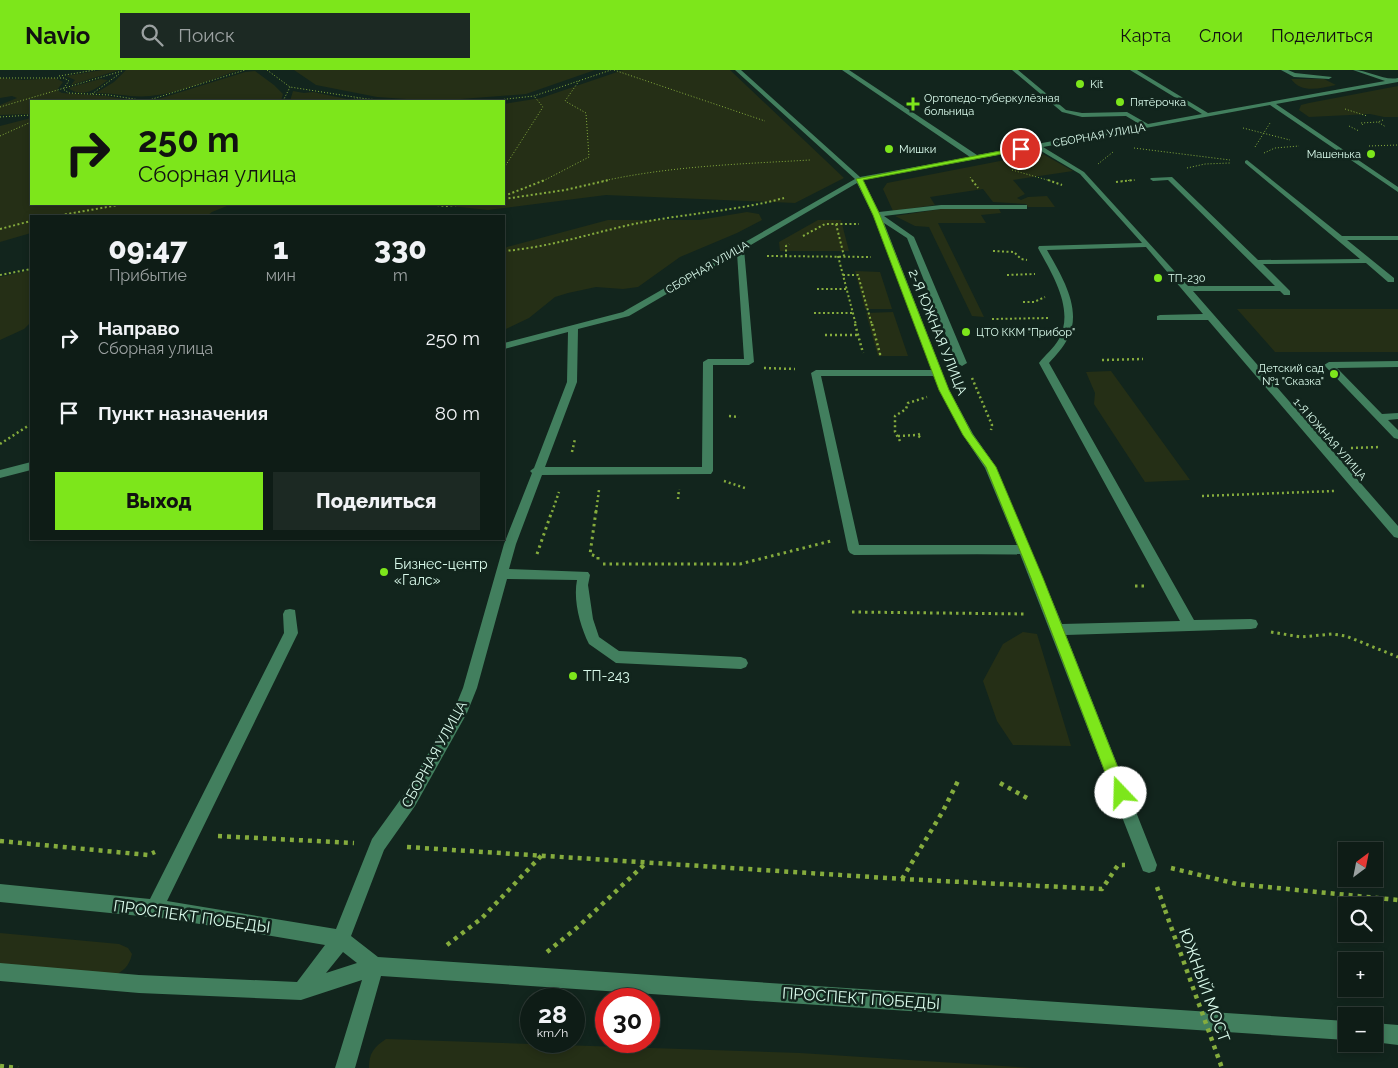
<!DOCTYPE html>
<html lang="ru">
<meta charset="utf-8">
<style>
body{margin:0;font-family:Raleway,sans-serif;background:#1c2923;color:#f1f3f6;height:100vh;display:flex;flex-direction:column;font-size:19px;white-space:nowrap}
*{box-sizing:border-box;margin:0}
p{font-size:16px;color:#9ba1a1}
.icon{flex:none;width:28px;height:28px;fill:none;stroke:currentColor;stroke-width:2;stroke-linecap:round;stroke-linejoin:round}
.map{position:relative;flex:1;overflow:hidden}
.panel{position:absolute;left:30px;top:145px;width:475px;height:325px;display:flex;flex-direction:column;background:#0e1c16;border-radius:0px;box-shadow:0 2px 8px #0003,0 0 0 1px #2e3a35}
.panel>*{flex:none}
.hud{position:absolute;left:30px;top:30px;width:475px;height:105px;border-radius:0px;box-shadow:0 2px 8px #0003,0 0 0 1px #2e3a35;background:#7de61b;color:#111;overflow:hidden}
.needle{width:32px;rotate:32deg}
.fabs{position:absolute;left:1338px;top:772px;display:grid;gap:10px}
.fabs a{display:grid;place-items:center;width:45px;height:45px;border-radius:0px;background:#0e1c16;box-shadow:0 2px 8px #0003,0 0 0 1px #2e3a35;font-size:25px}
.speed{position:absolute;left:520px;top:918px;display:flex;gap:10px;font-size:25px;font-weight:700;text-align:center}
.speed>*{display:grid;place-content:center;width:65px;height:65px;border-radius:50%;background:#0e1c16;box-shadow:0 2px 8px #0003,0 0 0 1px #2e3a35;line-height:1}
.speed small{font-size:12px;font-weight:400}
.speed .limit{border:8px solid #d22;background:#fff;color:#111}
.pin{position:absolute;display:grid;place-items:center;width:42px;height:42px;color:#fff;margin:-21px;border:2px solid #fff;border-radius:50%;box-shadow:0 1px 5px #0007}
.me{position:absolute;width:55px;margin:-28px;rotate:339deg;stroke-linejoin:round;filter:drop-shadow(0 0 4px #0008)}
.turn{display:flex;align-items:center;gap:18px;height:105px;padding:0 25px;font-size:22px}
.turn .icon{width:65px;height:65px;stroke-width:2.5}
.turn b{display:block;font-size:35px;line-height:42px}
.eta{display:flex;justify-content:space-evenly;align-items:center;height:85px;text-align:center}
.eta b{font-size:30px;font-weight:800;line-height:35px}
.primary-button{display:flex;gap:10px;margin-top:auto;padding:10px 25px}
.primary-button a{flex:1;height:58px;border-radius:0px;background:#7de61b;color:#111;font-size:20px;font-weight:800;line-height:58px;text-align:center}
.primary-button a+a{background:#1c2923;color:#f1f3f6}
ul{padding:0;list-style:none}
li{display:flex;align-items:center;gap:15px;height:75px;padding:0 25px}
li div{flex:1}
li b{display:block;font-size:19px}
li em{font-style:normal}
header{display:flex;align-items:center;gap:30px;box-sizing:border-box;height:70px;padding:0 25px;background:#7de61b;color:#111}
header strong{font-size:24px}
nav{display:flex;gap:28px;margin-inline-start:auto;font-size:18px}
.search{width:350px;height:45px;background:#1c2923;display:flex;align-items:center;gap:12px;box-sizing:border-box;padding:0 18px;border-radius:0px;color:#9ba1a1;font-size:19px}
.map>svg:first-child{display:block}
.green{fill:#252f16}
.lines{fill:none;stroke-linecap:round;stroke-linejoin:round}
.path-far4{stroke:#85ac3d;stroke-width:1;stroke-dasharray:1 2;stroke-linecap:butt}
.path-far3{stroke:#85ac3d;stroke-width:2;stroke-dasharray:2 2.5;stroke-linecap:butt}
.path-far2{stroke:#85ac3d;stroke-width:2.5;stroke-dasharray:2 3;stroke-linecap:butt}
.path-far1{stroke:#85ac3d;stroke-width:3;stroke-dasharray:2.5 4;stroke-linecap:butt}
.path{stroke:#85ac3d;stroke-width:4.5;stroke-dasharray:4 5;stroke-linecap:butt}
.minor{fill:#427f5e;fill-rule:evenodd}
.path-bridge{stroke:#85ac3d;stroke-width:4.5;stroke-dasharray:4 5;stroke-linecap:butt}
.route{fill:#7de61b;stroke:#519612}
.poi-dot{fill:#7de61b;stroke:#12251d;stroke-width:2}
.labels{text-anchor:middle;stroke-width:5;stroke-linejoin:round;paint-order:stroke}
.far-poi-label{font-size:11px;fill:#dafbec;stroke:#12251d;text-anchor:start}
.far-street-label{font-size:11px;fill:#dafbec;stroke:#12251d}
.street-label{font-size:14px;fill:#dafbec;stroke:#12251d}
.poi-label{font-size:14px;fill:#dafbec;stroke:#12251d;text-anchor:start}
.near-street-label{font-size:16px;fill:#dafbec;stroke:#12251d}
</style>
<header>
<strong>Navio</strong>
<div class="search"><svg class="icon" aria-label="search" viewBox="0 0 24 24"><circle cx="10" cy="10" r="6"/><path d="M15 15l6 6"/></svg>Поиск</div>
<nav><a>Карта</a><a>Слои</a><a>Поделиться</a></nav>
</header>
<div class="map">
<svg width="1398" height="998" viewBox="0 0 1398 998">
<rect width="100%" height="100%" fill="#12251d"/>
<path class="green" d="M 102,0 L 119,0 L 71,15 L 75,10 L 66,6 Z
M 126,0 L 240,0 C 211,9 181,23 150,26 C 132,28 115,23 96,23 L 114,12 Z
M 294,0 L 595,0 L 526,24 L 435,31 L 377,27 L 316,15 Z
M 623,0 L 730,0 L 844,108 L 795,133 L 606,125 L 488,140 L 432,134 L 504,134 L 504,34 L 541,28 Z
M 255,1 L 274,15 L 283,24 L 281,31 L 152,31 L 245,2 Z
M 0,8 L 23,10 L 55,8 L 63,12 L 57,20 L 62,23 L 106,26 L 135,31 L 31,31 L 31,44 L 0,45 L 0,35 L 17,28 L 12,26 L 0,28 Z
M 100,9 L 108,10 C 96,19 83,29 68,18 Z
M 1291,9 L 1324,9 L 1336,15 C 1320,18 1302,24 1291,9 Z
M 1398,16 L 1398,47 L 1384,47 L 1370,44 L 1309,47 L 1299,40 L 1301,35 L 1309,33 Z
M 293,21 L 304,23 L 313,22 L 347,29 L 290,31 Z
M 31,48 L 31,134 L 232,134 L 212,142 L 207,146 L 31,146 L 31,163 L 0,172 L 0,56 Z
M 1041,83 L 1073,101 L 1013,110 L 1025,124 L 1017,128 L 1021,130 L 1028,127 L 1047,126 L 1055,137 L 1028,137 L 1026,134 L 993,132 L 983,119 L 930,127 L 935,135 L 893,141 L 883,119 L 887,113 Z
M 941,139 L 999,139 L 1001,143 L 981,145 L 986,153 L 938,153 L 984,247 L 972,246 L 929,157 L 915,156 L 895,146 Z
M 747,142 L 759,144 L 762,150 L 737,163 L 680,187 L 638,217 L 623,219 L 596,217 L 568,223 L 555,227 L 529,248 L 504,260 L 504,179 L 507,177 L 608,150 L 699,150 Z
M 818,150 L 841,150 L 849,181 L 780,181 L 779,172 Z
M 31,200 L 31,252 L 24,259 L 0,270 L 0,207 Z
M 855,201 L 880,202 L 892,239 L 865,239 Z
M 1237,239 L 1398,239 L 1398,282 L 1275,282 Z
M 893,242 L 908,286 L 878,286 L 866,243 Z
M 1111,301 L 1190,410 L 1145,412 L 1094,334 L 1095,323 L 1086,302 Z
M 1023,562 L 1037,564 L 1071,676 L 1013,675 L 997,651 L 983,611 L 1003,574 Z
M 0,863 L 119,874 L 128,878 L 132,884 C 129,897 123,901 112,907 L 0,896 Z
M 386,969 L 800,983 L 1033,998 L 369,998 C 369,983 374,977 386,969 Z"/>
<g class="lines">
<path class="path-far4" d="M 267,0 L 290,17 L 367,29 L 397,31
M 614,0 L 765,51
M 59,6 L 95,0
M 0,8 L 64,8 L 69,11 L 63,19 L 69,23 L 109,25 L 146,31
M 92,24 L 119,4
M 146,31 L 245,0
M 283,31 L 290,17
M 327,31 L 359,29
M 489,31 L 534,26 L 611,0
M 0,37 L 122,1
M 1345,39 L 1367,46
M 0,47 L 31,45
M 1383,50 L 1378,52 L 1386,57
M 1363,55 L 1361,53 L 1378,52
M 1349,56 L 1359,61
M 1243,58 L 1290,70
M 0,66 L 31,52
M 1369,76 L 1398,75
M 1255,77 L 1270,53
M 1134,78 L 1230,90
M 1264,83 L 1275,78 L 1299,76
M 1098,94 L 1113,82
M 504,98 L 543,37 L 534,26
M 1187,98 L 1205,94 L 1230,93
M 1012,100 L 1051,111
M 970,107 L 973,111
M 543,111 L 589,87 L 586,43 L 565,31 L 579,11
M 603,111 C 671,96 741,94 810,90
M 1122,111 L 1135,110"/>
<path class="path-far3" d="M 972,110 L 978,118
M 1048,110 L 1062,115
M 1116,112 L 1134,110
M 504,126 L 545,110
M 504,129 L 565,120 L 609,110
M 428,134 L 445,136 L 468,134
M 56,146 L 124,134
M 836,154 L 844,186
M 0,159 L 31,151
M 803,166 L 825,154 L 859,154
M 504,181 C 554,177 600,160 649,151 C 694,143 740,140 784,128
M 993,181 L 1014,182 L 1021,189 L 1027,190
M 767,186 L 871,187
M 786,186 L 786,176 L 789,174
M 838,186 L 856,255
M 0,205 L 31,199
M 843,205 L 858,205 L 872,255
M 1007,205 L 1035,204
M 817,219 L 846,219
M 1023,232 L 1034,232 L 1045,227
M 814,243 L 853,243
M 992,249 L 1049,248"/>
<path class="path-far2" d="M 855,254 L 863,283
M 872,254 L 880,284 L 878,284
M 1003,262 L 1039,261
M 825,265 L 858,265
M 1102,290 L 1143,289
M 764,298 L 795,299
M 972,308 L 992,355 L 991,360
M 1307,315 L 1320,315
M 729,346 L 739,347
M 920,364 L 917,365 L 921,368
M 898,366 L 917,365
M 900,371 L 895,362 L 895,346 L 906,339 L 908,333 L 927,327
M 0,374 L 31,354
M 1351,378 L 1380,377
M 572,382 L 575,369
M 724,411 L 745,418
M 1202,426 L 1334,421
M 678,429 L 679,419
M 552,442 L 559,422
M 596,442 L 599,420"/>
<path class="path-far1" d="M 596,441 L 590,484 L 598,487 L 598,491
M 537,484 L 552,441
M 603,494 L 740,494 L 831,471
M 1135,516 L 1144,516
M 852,542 L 1026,544
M 1271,562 L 1301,567 L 1332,564 L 1346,566 L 1398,587"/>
<path class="path" d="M 1000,713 L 1027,728
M 218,766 L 354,773
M 0,771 L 148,785 L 155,782
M 407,777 L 902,809 L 1102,819 L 1118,795 L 1125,795
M 1171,798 L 1237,814 L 1398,830
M 902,809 L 943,741 L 959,709
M 1157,817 L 1165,840
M 447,875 L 482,848 L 542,785
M 547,882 L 579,856 L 646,793
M 0,996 L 18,998"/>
<path class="minor" d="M 735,0 L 741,0 L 860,107 L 970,87 L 842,0 L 849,0 L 977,85 L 1141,55 L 1126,46 L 1082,47 L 1062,42 L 1012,0 L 1018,0 L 1066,40 L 1082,43 L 1127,42 L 1148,54 L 1202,44 L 1130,0 L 1137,0 L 1208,43 L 1385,11 L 1353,0 C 1368,0 1384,11 1398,8 L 1398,12 L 1276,34 L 1398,117 L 1398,122 L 1270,35 L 1043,77 L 1084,102 L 1188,216 L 1275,216 L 1168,110 L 1153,111 L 1150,109 L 1151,108 L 1172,107 L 1258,190 L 1360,189 L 1245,93 L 1245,91 L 1247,90 L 1342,166 L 1398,166 L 1398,170 L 1347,170 L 1394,208 L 1394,212 L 1388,212 L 1366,193 L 1263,194 L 1290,221 L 1290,225 L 1284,225 L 1280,221 L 1193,221 L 1398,456 L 1398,468 L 1394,467 L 1208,250 L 1157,250 L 1157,246 L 1160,245 L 1203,244 L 1146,177 L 1047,180 C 1061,205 1083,239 1068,268 C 1063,278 1056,285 1049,293 L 1194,550 L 1251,549 L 1256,550 L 1258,554 L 1256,558 L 1251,559 L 1066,565 L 1157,795 L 1155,801 L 1149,803 L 1143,801 L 1020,484 L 854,485 L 850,483 L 848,480 L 811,303 L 816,300 L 932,300 L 873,145 L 857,113 L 744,179 L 754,292 L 749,295 L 713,295 L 713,401 L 711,404 L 542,405 L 516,474 L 509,499 L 588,502 L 590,505 L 588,515 L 593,549 L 599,567 L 619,581 L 741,587 L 746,589 L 748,593 L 746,597 L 741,599 L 616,593 L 589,574 C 580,556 573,530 577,510 L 507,509 L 477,618 L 467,643 L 415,736 L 384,780 L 351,866 L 378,887 L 1346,951 L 1346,970 L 381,906 L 355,998 L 335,998 L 362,910 L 301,930 L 139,923 L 0,911 L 0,893 L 139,905 L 297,912 L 325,875 L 170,849 L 0,832 L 0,814 L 150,829 L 284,563 L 283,544 L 285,540 L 290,539 L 295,540 L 298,563 L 167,831 L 336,859 L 372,769 L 403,726 L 454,640 L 463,618 L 504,474 L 532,403 L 530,401 L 534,398 L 567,312 L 568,262 L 504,279 L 504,273 L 623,242 L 855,109 ZM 1036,78 L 1080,104 L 1142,173 L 1039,176 L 1038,178 C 1052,204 1075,239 1059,269 C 1054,278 1045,285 1039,293 L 1180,551 L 1062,554 L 996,397 L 973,364 L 949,320 L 884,153 L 907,168 L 957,293 L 962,296 L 967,293 L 914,167 L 884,146 L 941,139 L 1027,139 L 1027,135 L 941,135 L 879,142 L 863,110 ZM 737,183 L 744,289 L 708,289 L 703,292 L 702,397 L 545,397 L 577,312 L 578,259 L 629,246 ZM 821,306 L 934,306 L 963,365 L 985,398 L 1017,475 L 859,475 ZM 343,882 L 357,893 L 326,903 Z
M 1281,0 L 1288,0 L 1295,3 L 1332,7 L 1329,9 L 1294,7 Z
M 1398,291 L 1398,297 L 1337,298 L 1382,344 L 1398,343 L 1398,349 L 1388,350 L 1398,360 L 1398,369 L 1394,368 L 1324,295 L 1329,292 Z
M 31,392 L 31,400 L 0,408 L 0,400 Z
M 1374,953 L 1398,955 L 1398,975 L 1374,972 Z"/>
<path class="path-bridge" d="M 1165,840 L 1222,998"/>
</g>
<path class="route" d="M 1021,77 L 1023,80 L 863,110 L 880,145 L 949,320 L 972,364 L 996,397 L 1043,508 L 1128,723 L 1126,727 L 1121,729 L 1116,727 L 1113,723 L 1031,508 L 986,397 L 963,365 L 939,320 L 873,145 L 856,109 Z"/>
<g class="poi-dot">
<circle cx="1080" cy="14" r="5"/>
<circle cx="1120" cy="32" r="5"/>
<path d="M910.5 26.5h5v5h5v5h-5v5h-5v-5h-5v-5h5z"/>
<circle cx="889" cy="79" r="5"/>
<circle cx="1371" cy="84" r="5"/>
<circle cx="1158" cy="208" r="5"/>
<circle cx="966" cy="262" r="5"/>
<circle cx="1334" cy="304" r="5"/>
<circle cx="384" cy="502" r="5"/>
<circle cx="573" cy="606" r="5"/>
</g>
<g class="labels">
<g class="far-poi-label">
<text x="1090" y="18">Kit</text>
<text x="924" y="32">Ортопедо-туберкулёзная<tspan x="924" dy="13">больница</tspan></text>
<text x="1130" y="36">Пятёрочка</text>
<text x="899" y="83">Мишки</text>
<text x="1361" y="88" text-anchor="end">Машенька</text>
<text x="1168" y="212">ТП-230</text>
<text x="976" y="266">ЦТО ККМ "Прибор"</text>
<text x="1324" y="302" text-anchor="end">Детский сад<tspan x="1324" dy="13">№1 "Сказка"</tspan></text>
</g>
<g class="far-street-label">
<text transform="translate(1099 65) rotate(-10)" y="4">СБОРНАЯ УЛИЦА</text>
<text transform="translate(707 197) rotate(-30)" y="4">СБОРНАЯ УЛИЦА</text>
<text transform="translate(1330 369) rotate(49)" y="4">1-Я ЮЖНАЯ УЛИЦА</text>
</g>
<g class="street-label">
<text transform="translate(938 262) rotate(68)" y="5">2-Я ЮЖНАЯ УЛИЦА</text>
<text transform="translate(434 684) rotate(-61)" y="5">СБОРНАЯ УЛИЦА</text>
</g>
<g class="poi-label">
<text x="394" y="499">Бизнес-центр<tspan x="394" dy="16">«Галс»</tspan></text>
<text x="583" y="611">ТП-243</text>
</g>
<g class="near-street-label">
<text transform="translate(192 846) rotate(8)" y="6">ПРОСПЕКТ ПОБЕДЫ</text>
<text transform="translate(1205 915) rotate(70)" y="6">ЮЖНЫЙ МОСТ</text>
<text transform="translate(861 928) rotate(4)" y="6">ПРОСПЕКТ ПОБЕДЫ</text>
</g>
</g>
</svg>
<div class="fabs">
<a><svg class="needle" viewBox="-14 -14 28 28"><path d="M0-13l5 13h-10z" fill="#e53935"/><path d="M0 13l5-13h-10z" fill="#9ba1a1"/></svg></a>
<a><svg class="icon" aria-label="search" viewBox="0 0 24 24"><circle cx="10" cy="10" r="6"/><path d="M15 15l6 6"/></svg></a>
<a>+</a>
<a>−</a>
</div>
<div class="speed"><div>28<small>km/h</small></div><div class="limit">30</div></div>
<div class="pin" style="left:1021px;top:79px;background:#d93025"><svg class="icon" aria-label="arrive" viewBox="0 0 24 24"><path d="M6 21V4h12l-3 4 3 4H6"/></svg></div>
<svg class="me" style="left:1121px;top:723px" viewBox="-20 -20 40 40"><circle r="19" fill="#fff"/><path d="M0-13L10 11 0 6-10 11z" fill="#7de61b"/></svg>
<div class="hud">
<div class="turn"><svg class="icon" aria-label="right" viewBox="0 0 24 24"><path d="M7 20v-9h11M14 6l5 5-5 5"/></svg><div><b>250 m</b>Сборная улица</div></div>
</div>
<section class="panel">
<div class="eta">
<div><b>09:47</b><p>Прибытие</p></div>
<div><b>1</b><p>мин</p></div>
<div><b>330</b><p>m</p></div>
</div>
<ul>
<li><svg class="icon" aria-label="right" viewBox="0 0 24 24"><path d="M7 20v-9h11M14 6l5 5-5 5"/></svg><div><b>Направо</b><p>Сборная улица</p></div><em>250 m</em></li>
<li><svg class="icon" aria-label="arrive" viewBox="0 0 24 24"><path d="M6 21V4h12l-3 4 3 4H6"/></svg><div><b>Пункт назначения</b></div><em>80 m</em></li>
</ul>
<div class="primary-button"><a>Выход</a><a>Поделиться</a></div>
</section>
</div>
